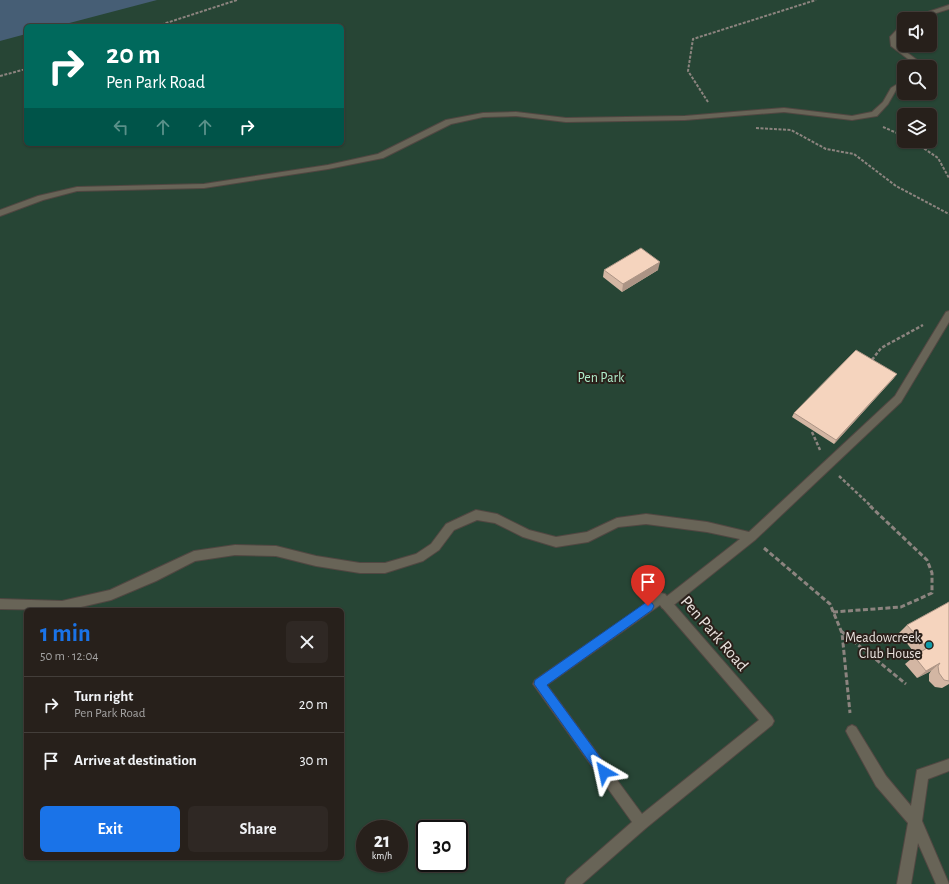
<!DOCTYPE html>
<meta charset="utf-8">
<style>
body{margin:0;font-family:"Alegreya Sans",sans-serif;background:#2f2824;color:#f1f3f6;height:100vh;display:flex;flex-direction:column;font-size:15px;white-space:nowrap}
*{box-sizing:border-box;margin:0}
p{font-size:13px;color:#a4a3a3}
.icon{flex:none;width:22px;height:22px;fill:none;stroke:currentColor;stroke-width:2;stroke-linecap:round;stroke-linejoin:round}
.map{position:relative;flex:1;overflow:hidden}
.side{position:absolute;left:24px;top:608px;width:320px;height:252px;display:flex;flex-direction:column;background:#27201b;border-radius:6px;box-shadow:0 1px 3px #0004,0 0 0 1px #433e3a}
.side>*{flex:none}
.hud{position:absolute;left:24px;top:24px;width:320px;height:122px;border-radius:6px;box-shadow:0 1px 3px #0004,0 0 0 1px #433e3a;background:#00695c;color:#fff;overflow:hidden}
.tools{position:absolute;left:897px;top:12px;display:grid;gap:8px}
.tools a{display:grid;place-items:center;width:40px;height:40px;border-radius:6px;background:#27201b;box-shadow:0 1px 3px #0004,0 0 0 1px #433e3a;font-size:20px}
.speed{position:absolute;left:356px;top:820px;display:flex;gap:8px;font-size:20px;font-weight:700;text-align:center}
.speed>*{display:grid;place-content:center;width:52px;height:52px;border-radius:50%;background:#27201b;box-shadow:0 1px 3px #0004,0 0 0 1px #433e3a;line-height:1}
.speed small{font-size:10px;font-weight:400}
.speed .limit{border:2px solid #111;border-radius:6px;background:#fff;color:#111}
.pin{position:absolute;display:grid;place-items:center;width:34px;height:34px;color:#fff;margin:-41px -17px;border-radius:50% 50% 50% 0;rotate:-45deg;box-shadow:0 0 4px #0007}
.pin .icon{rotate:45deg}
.me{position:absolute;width:44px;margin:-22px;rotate:324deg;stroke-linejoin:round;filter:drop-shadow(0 0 3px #0008)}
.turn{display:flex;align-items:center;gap:14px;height:84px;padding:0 16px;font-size:18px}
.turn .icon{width:52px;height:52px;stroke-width:2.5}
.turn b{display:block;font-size:28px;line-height:34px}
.lanes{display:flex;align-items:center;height:38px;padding:0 16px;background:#0003;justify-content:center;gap:20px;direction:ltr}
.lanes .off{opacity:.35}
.round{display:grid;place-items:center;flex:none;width:42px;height:42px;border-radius:6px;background:#2f2824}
.head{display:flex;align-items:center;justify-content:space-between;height:68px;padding:0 16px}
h1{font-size:24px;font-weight:600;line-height:30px;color:#1a73e8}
.primary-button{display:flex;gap:8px;margin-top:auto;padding:8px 16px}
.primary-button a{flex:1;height:46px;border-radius:6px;background:#1a73e8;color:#fff;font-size:16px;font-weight:600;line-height:46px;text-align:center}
.primary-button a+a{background:#2f2824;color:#f1f3f6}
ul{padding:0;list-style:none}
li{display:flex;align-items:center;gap:12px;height:56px;padding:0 16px;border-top:1px solid #433e3a}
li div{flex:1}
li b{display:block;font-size:15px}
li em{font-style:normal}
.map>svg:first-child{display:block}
.green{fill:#274535;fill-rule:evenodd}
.water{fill:#465e75}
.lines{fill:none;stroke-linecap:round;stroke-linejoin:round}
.lane-casing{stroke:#514742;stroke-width:2}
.street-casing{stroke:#514742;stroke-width:2}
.path-far2{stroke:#8c847f;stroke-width:2;stroke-dasharray:3 1.5;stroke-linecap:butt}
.path-far1{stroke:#8c847f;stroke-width:2.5;stroke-dasharray:3.5 2;stroke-linecap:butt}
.path{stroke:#8c847f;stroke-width:3;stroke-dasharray:5 2.5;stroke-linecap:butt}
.lane{fill:#686457;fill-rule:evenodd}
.street{fill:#686457;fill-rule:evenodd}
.wall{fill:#d3b6a3}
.shaded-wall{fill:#ac9485}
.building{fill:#f5d4be;stroke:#ac9485}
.route{fill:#1a73e8;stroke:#114b97}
.culture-dot{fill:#0f9aa8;stroke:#2a201a;stroke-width:1.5}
.labels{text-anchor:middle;stroke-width:4;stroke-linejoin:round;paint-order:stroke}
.park-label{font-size:14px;fill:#aeebc9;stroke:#2a201a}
.poi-label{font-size:14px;fill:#e9e2de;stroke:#2a201a;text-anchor:end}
.near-street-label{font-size:17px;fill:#e9e2de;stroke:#2a201a}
</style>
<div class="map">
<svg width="949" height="884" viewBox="0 0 949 884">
<rect width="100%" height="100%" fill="#342a24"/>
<path class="green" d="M 136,0 L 949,0 L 949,884 L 0,884 L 0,32 L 26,26 L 26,144 L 342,144 L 342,26 L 26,26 ZM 904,19 L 930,19 L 930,45 L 904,45 ZM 904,67 L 930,67 L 930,93 L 904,93 ZM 904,115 L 930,115 L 930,141 L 904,141 ZM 26,610 L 342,610 L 342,858 L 26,858 ZM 365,829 L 399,829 L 399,863 L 365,863 ZM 425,829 L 459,829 L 459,863 L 425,863 Z"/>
<path class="water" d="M 0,0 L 157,0 L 58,26 L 26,26 L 26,34 L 0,41 Z"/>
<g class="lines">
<g class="lane-casing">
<path id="lane" d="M 949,5 L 949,9 L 917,19 L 907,19 Z
M 904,22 L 904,28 L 896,37 L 897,45 L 917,60 L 921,67 L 915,67 L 912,62 L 891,46 L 890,37 Z
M 904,80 L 904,85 L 896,90 L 888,104 L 877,116 L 852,120 L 784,112 L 685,120 L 566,122 L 516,116 L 483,117 L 451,124 L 383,158 L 328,169 L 204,188 L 77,191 L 43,200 L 0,216 L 0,210 L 38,196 L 77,187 L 204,184 L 328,165 L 378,154 L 446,120 L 483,113 L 516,112 L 566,118 L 685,116 L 784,108 L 852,116 L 872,112 L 883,102 L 891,88 Z
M 949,311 L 949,322 L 901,402 L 755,540 L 670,608 L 666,609 L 662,608 L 660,604 L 662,600 L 740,539 L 707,532 L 646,524 L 618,527 L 588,542 L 556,547 L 523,537 L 495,523 L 477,520 L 454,530 L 439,550 L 423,561 L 385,573 L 360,573 L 316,566 L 276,556 L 235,555 L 195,561 L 156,581 L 111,600 L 68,610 L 0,609 L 0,599 L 62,601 L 110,590 L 194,551 L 235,545 L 276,546 L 316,556 L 360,563 L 385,563 L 416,554 L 431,544 L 446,524 L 476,510 L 497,514 L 529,530 L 556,537 L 587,532 L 617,518 L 646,514 L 707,522 L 749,532 L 895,396 L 946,312 Z
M 852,725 L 856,727 L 886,776 L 911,806 L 917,770 L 949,759 L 949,771 L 928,779 L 922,821 L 949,884 L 936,884 L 918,843 L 911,884 L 897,884 L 908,823 L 876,786 L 848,735 L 846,731 L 848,727 Z"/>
</g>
<g class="street-casing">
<path id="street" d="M 661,593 L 665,594 L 772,717 L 774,721 L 772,725 L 646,828 L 582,884 L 565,884 L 567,879 L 632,822 L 533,684 L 535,680 ZM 660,605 L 759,720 L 642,814 L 547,685 Z"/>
</g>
<path class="path-far2" d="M 157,26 L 237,0
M 0,76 L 26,69
M 708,102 L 688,71 L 693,39 L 816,0
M 883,127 L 904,136
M 756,128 L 791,130 L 826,149 L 854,154 L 896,186 L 949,214
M 913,141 L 938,158 L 949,178"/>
<path class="path-far1" d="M 872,360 L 881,348 L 923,325
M 812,432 L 820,450
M 839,476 L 872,507"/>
<path class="path" d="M 764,548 L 830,604 L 842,633 L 850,713
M 833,612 L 901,607 L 932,593 L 932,573 L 927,560 L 870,506
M 841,631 L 906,684"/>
<use href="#lane" class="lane"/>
<use href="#street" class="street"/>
</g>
<path class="wall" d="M 604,270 L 658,270 L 622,292 L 603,277 Z
M 894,378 L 834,444 L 792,417 L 794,413 Z
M 949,602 L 949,684 L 942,688 L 935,687 L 929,681 L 929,674 L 931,671 L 917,678 L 905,664 L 916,655 L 899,633 L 907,625 Z"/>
<path class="shaded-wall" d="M 660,262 L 658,270 L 622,292 L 623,284 Z
M 897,374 L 894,378 L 834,444 L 836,440 Z
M 940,663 L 931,671 L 917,678 L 926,671 Z"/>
<path class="building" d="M 641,248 L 660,262 L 623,284 L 604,270 Z
M 856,350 L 897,374 L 836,440 L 794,413 Z
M 949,602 L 949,681 L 944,680 L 939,673 L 938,666 L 940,663 L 926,671 L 914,656 L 927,648 L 907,625 Z"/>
<path class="route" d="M 648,601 L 652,603 L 654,606 L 652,610 L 547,685 L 608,768 L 610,772 L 608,777 L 604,778 L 600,777 L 534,684 L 535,680 Z"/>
<circle class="culture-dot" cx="929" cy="645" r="4"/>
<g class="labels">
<g class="park-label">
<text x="601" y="382">Pen Park</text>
</g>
<g class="poi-label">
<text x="921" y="642">Meadowcreek<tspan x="921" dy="16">Club House</tspan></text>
</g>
<g class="near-street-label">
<text transform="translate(715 633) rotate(49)" y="6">Pen Park Road</text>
</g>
</g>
</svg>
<div class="tools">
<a><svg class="icon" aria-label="sound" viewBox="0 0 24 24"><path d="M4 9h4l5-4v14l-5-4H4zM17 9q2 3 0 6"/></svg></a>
<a><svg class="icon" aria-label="search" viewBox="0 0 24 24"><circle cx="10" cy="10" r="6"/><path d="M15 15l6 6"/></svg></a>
<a><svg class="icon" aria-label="layers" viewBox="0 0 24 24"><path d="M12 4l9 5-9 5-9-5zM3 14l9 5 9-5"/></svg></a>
</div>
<div class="speed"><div>21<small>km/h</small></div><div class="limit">30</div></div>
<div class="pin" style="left:648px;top:606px;background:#d93025"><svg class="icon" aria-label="arrive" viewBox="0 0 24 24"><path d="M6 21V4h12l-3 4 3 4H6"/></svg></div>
<svg class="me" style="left:604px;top:772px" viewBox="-20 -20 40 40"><path d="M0-17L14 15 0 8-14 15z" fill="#1a73e8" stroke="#fff" stroke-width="4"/></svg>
<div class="hud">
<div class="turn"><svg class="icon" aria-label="right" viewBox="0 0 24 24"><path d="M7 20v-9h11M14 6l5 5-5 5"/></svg><div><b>20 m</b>Pen Park Road</div></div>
<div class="lanes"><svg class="icon off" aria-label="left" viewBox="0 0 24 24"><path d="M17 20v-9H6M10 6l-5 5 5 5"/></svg><svg class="icon off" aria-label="ahead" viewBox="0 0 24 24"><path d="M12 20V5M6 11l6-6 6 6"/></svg><svg class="icon off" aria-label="ahead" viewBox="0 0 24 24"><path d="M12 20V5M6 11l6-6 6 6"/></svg><svg class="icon" aria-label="right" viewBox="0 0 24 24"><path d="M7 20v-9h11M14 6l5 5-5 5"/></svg></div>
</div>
<section class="side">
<div class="head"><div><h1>1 min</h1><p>50 m · 12:04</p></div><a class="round"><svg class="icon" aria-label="close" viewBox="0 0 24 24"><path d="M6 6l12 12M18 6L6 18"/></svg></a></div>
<ul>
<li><svg class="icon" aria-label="right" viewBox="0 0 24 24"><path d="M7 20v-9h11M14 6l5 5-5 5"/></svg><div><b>Turn right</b><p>Pen Park Road</p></div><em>20 m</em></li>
<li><svg class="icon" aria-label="arrive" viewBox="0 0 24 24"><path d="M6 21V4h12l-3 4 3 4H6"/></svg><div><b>Arrive at destination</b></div><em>30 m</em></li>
</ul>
<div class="primary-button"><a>Exit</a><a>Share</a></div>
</section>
</div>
